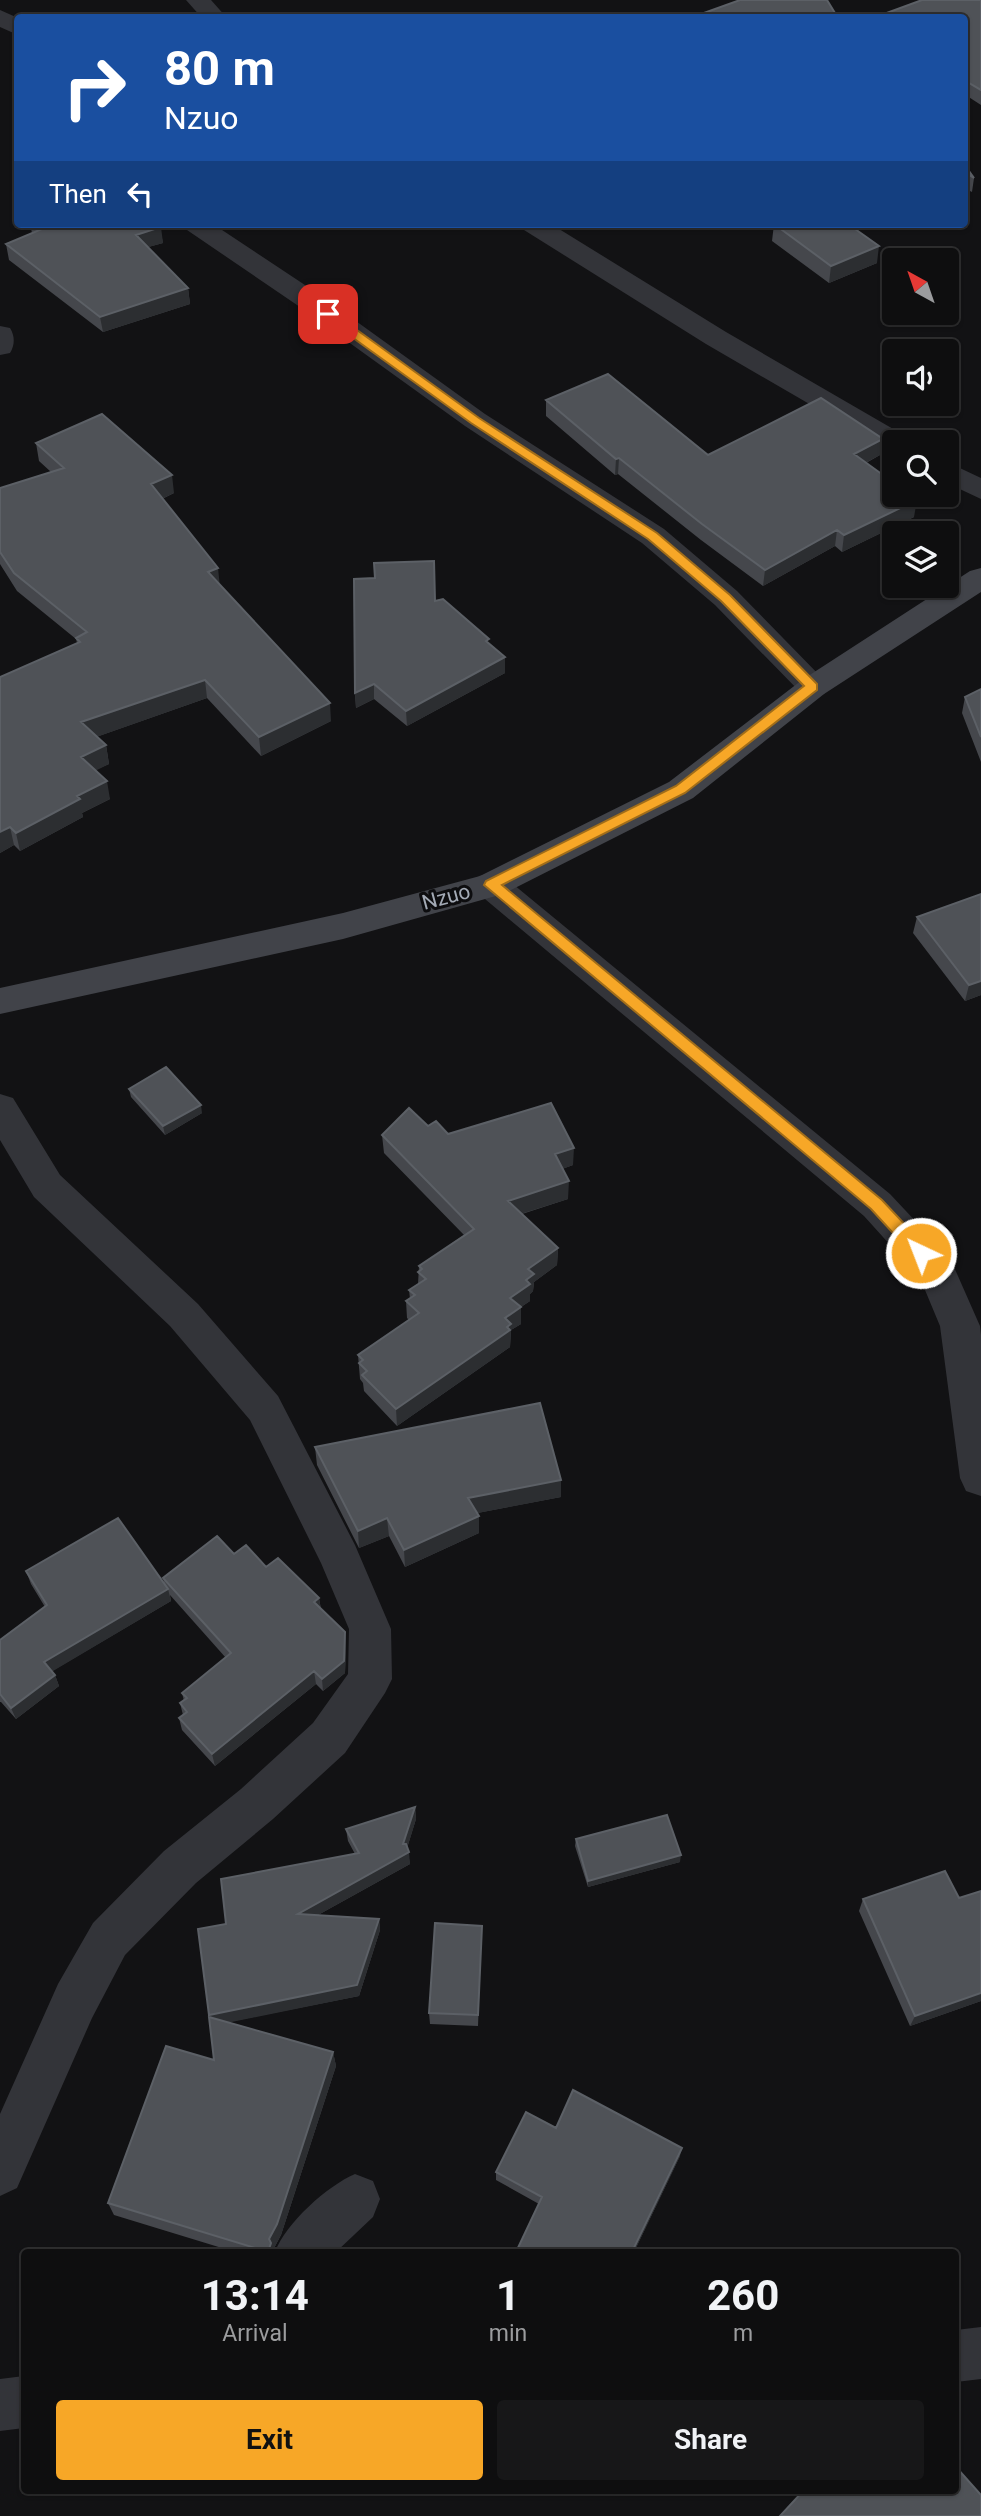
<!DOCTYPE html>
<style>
body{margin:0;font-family:Roboto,sans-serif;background:#171718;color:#f1f3f6;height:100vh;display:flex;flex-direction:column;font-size:26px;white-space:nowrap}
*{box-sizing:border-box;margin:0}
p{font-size:23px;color:#9b9c9e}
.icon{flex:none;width:38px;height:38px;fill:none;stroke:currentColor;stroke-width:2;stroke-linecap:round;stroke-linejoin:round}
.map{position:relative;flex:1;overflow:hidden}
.panel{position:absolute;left:21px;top:2249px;width:938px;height:245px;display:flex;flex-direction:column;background:#0e0e0f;border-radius:7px;box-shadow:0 2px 5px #0004,0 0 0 2px #2e2e2f}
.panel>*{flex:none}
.banner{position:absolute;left:14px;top:14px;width:954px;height:214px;border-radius:7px;box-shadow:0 2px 5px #0004,0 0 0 2px #2e2e2f;background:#1a4fa0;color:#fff;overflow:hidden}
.needle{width:46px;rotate:320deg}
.tools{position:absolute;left:882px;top:248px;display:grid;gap:14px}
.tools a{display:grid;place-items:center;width:77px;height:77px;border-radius:7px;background:#0e0e0f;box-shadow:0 2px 5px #0004,0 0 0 2px #2e2e2f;font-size:35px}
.pin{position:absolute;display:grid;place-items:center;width:60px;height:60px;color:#fff;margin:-30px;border-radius:14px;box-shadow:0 4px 10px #0006}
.me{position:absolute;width:77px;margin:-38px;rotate:317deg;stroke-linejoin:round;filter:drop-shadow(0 0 5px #0008)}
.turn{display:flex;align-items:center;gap:24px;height:147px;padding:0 35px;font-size:32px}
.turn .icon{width:91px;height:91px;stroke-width:2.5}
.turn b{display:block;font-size:49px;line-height:60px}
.then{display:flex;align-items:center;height:66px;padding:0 35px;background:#0003;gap:14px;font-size:26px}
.eta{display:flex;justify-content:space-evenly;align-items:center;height:119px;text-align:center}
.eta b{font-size:42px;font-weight:700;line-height:49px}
.primary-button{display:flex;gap:14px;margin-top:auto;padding:14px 35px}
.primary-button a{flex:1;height:80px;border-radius:7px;background:#f7a727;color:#111;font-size:28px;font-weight:700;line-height:80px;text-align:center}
.primary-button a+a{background:#171718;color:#f1f3f6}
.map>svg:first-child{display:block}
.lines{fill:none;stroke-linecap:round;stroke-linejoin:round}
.street{fill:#333439;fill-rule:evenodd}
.secondary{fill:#414349;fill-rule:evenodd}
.wall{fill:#45474c}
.shaded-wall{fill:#2c2e31}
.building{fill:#4f5257;stroke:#5c6066;stroke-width:2}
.route{fill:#f7a727;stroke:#a16d19;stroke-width:2}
.labels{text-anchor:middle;stroke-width:6;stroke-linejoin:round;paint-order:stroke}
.street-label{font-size:21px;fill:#a3aab5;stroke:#0d0d0f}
</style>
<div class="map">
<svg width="981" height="2516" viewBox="0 0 981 2516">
<rect width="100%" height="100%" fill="#121214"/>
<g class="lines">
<path class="street" d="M 186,0 L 211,0 L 227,18 L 202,18 Z
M 0,10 L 18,18 L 18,35 L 0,27 Z
M 183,224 L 213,224 L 317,293 L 485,414 L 664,529 L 737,591 L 824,680 L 829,687 L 824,694 L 813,698 L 802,694 L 715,605 L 642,543 L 465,426 L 297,305 L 187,230 Z
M 520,224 L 551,224 L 726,332 L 907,437 L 911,443 L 894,443 L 894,451 L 887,449 L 706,344 L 524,230 Z
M 0,326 L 10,328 C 15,336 15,345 10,353 L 0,355 Z
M 947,462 L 981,478 L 981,499 L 947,483 Z
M 491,873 L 503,876 L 890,1194 L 950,1258 L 980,1326 L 981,1335 L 981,1496 L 966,1491 L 960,1478 L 940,1326 L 920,1278 L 864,1216 L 479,894 L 474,885 L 479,876 Z
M 0,1094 L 13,1098 L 60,1175 L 198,1304 L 278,1396 L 355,1545 L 391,1629 L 392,1679 L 385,1693 L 345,1753 L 273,1819 L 196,1883 L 125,1955 L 92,2018 L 17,2188 L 0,2196 L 0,2114 L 58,1984 L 93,1923 L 164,1851 L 241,1789 L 313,1723 L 348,1674 L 349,1629 L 321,1563 L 250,1420 L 170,1326 L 34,1197 L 0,1140 Z
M 355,2174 L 373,2181 L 380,2199 L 373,2217 L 336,2252 L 275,2252 C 286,2223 327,2186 355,2174 Z
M 981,2327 L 981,2379 L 956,2382 L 956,2330 Z
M 24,2376 L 24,2428 L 0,2431 L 0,2379 Z"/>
<path class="secondary" d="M 981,568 L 981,592 L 824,694 L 693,798 L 503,894 L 343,939 L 0,1014 L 0,988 L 343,913 L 480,876 L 669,782 L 802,680 L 970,571 Z"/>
</g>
<path class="wall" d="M 981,0 L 981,105 L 964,94 L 964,18 Z
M 964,164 L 974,178 L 972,192 L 964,188 Z
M 30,224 L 159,224 L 163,243 L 148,247 L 188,288 L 190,304 L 103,332 L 9,260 L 6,244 L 32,233 Z
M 774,224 L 877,263 L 829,283 L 772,241 Z
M 546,400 L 708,455 L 883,439 L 880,455 L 866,463 L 914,517 L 842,552 L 835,546 L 763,586 L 701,540 L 618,474 L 615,475 L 546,416 Z
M 36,443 L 174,493 L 162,499 L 220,585 L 331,721 L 261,756 L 207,698 L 96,737 L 106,745 L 109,764 L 95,770 L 110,799 L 82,813 L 83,817 L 20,851 L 14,845 L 0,853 L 0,677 L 77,643 L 76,639 L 17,591 L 0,564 L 0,488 L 51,472 L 39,461 Z
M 435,601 L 489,644 L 505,673 L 407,726 L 374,699 L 356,708 L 355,693 Z
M 981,689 L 981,762 L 962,713 L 965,697 Z
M 917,917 L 981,995 L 965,1001 L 913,933 Z
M 129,1089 L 202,1113 L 165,1135 L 131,1097 Z
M 428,1126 L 448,1134 L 573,1165 L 562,1169 L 568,1199 L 522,1214 L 558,1248 L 557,1265 L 534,1282 L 533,1291 L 530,1294 L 530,1301 L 521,1307 L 521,1324 L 511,1330 L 510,1347 L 397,1426 L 364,1391 L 363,1383 L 360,1379 L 358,1355 L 409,1320 L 407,1318 L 406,1301 L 410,1299 L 409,1290 L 418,1284 L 419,1266 L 464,1235 L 384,1153 L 382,1135 Z
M 315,1447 L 561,1480 L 561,1497 L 477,1513 L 479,1516 L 479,1533 L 405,1567 L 389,1536 L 359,1548 L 317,1465 Z
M 234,1554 L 266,1567 L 319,1598 L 321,1609 L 345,1632 L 346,1645 L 345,1673 L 323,1691 L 316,1684 L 215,1766 L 182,1730 L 179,1718 L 183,1715 L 180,1703 L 184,1701 L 182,1693 L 226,1658 L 170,1595 L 171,1601 L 52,1671 L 55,1675 L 59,1686 L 16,1719 L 1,1702 L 0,1702 L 0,1640 L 45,1607 L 31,1584 L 26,1571 L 164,1583 L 163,1578 Z
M 415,1807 L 416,1819 L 407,1848 L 410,1864 L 318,1915 L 379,1919 L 380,1930 L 359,1996 L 228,2022 L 333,2052 L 336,2066 L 281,2235 L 273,2250 L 274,2252 L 235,2252 L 114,2215 L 108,2203 L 214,2060 L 209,2017 L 226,1924 L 355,1854 L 348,1841 L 346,1829 Z
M 576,1839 L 680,1862 L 588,1887 L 575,1846 Z
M 981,1891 L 981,2001 L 910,2026 L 859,1911 L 863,1899 L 959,1898 Z
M 482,1926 L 478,2026 L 430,2024 L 429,2013 Z
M 556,2128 L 680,2156 L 634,2252 L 516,2252 L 539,2204 L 496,2180 L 496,2172 Z"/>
<path class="shaded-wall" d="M 161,227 L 163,243 L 138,250 L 136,235 Z
M 879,246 L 877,263 L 829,283 L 831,266 Z
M 188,288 L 190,304 L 103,332 L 100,317 Z
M 883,439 L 880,455 L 852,470 L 854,454 Z
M 619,458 L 618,474 L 615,475 L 616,459 Z
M 172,475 L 174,493 L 153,503 L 151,484 Z
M 917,500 L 914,517 L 842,552 L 844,535 Z
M 837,530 L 835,546 L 763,586 L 765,570 Z
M 218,568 L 220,587 L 208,572 Z
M 505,657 L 505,673 L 407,726 L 406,711 Z
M 205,680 L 207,698 L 85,741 L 81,722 Z
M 374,684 L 374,699 L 356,708 L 355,693 Z
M 330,703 L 331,721 L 261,756 L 259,737 Z
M 106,745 L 109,764 L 85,776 L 81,757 Z
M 107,781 L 110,799 L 82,813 L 83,817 L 20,851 L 16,833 L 77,796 Z
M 10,827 L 14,845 L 0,853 L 0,832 Z
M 981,981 L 981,995 L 965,1001 L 969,985 Z
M 201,1105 L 202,1113 L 165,1135 L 163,1126 Z
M 574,1148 L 573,1165 L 554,1172 L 555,1154 Z
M 569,1181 L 568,1199 L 508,1218 L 508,1201 Z
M 558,1248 L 557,1265 L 534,1282 L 533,1291 L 530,1294 L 530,1301 L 521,1307 L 521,1324 L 511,1330 L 510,1347 L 397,1426 L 396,1409 L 505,1318 L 510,1298 L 528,1269 Z
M 561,1480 L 561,1497 L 468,1515 L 468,1498 Z
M 479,1516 L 479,1533 L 405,1567 L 404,1550 Z
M 387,1518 L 389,1536 L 359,1548 L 358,1531 Z
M 168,1589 L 171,1601 L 48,1674 L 44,1662 Z
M 319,1598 L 321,1611 L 314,1602 Z
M 345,1632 L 346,1645 L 345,1673 L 323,1691 L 322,1679 Z
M 314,1671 L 316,1684 L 215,1766 L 212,1754 Z
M 55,1675 L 59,1686 L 16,1719 L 11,1708 Z
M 415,1807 L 416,1819 L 405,1855 L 409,1852 L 410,1864 L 300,1925 L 298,1914 L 403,1844 Z
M 681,1855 L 680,1862 L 588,1887 L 588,1881 Z
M 379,1919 L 380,1930 L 359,1996 L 212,2026 L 209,2015 Z
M 981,1993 L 981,2001 L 910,2026 L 915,2016 Z
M 333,2052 L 336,2066 L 281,2235 L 273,2250 L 274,2252 L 268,2252 L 269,2239 Z
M 682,2148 L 680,2156 L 634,2252 L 632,2252 Z"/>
<path class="building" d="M 740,0 L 827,0 L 838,18 L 690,18 Z
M 922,0 L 981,0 L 981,90 L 964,80 L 964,18 L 873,18 Z
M 964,164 L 974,178 L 964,172 Z
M 36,224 L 159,224 L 161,227 L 136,235 L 188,288 L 100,317 L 6,244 L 42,229 Z
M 774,224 L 848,224 L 879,246 L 831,266 Z
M 608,374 L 708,455 L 821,398 L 883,439 L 854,454 L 894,483 L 894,495 L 911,495 L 917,500 L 844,535 L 837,530 L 765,570 L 702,524 L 619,458 L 616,459 L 546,400 Z
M 102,414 L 172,475 L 151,484 L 218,568 L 208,572 L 330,703 L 259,737 L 205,680 L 81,722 L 106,745 L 81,757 L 107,781 L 77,796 L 80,799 L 16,833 L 10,827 L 0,832 L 0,677 L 80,642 L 76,638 L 87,632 L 14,573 L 0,552 L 0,488 L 64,468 L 36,443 Z
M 434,561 L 435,601 L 443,599 L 489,639 L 486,641 L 505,657 L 406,711 L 374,684 L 355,693 L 354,579 L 375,578 L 374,563 Z
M 981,689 L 981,737 L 965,697 Z
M 981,894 L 981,981 L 969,985 L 917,917 Z
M 166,1067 L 201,1105 L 163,1126 L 129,1089 Z
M 551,1103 L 574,1148 L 555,1154 L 569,1181 L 508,1201 L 558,1248 L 528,1269 L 534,1274 L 526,1280 L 530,1284 L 510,1298 L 521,1307 L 505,1318 L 511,1324 L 507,1327 L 510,1330 L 396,1409 L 362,1375 L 367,1371 L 359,1363 L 363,1360 L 358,1355 L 419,1313 L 406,1301 L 415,1295 L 409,1290 L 426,1279 L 418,1272 L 422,1269 L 419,1266 L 474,1229 L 382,1135 L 409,1108 L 428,1126 L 436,1121 L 448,1134 Z
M 540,1403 L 561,1480 L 468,1498 L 479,1516 L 404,1550 L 387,1518 L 358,1531 L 315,1447 Z
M 118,1518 L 168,1589 L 44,1662 L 55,1675 L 11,1708 L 0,1694 L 0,1640 L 47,1605 L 26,1571 Z
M 217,1536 L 234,1554 L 246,1545 L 266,1567 L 278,1558 L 319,1598 L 314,1602 L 345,1632 L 344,1661 L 322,1679 L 314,1671 L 212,1754 L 179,1718 L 187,1712 L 180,1703 L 187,1698 L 182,1693 L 231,1653 L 163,1578 Z
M 415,1807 L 403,1844 L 406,1844 L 409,1852 L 298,1914 L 379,1919 L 357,1985 L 209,2015 L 198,1929 L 226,1924 L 221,1879 L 359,1853 L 346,1829 Z
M 667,1815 L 681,1855 L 588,1881 L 576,1839 Z
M 945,1871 L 959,1898 L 981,1891 L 981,1993 L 915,2016 L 863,1899 Z
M 435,1923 L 482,1926 L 478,2015 L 429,2013 Z
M 209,2017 L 333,2052 L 277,2224 L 269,2239 L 271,2243 L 268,2252 L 108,2203 L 166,2046 L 214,2060 Z
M 573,2090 L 682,2148 L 632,2252 L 516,2252 L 542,2197 L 496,2172 L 526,2112 L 556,2128 Z
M 956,2467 L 981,2495 L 981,2516 L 780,2516 L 804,2490 L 956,2490 Z"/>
<path class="route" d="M 324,312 L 332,312 L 479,418 L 657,533 L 730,595 L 817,684 L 817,690 L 685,793 L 502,885 L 882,1200 L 927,1248 L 929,1253 L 927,1257 L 915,1257 L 871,1209 L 484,885 L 486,881 L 676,786 L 804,686 L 721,601 L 648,539 L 471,423 L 324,317 Z"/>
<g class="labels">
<g class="street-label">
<text transform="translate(446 897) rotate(-15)" y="7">Nzuo</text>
</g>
</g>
</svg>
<div class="tools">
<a><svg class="needle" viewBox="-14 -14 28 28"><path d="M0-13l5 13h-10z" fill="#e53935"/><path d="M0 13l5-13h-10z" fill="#9b9c9e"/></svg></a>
<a><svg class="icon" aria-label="sound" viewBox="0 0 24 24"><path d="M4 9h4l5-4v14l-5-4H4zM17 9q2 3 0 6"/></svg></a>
<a><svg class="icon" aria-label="search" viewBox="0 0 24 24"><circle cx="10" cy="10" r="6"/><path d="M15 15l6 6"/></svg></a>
<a><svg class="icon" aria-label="layers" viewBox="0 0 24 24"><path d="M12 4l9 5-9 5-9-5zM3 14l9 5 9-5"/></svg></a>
</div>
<div class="pin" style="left:328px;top:314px;background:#d93025"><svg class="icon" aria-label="arrive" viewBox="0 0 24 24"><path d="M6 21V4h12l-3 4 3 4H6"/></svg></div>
<svg class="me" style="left:921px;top:1253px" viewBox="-20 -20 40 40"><circle r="17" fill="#f7a727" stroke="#fff" stroke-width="3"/><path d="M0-11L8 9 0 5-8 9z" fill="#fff"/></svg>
<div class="banner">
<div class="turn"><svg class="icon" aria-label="right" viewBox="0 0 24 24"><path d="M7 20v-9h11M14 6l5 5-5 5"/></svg><div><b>80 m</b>Nzuo</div></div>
<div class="then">Then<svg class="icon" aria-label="left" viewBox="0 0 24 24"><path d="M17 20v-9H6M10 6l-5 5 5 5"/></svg></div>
</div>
<section class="panel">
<div class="eta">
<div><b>13:14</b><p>Arrival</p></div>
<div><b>1</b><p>min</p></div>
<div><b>260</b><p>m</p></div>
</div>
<div class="primary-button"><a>Exit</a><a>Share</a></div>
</section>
</div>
